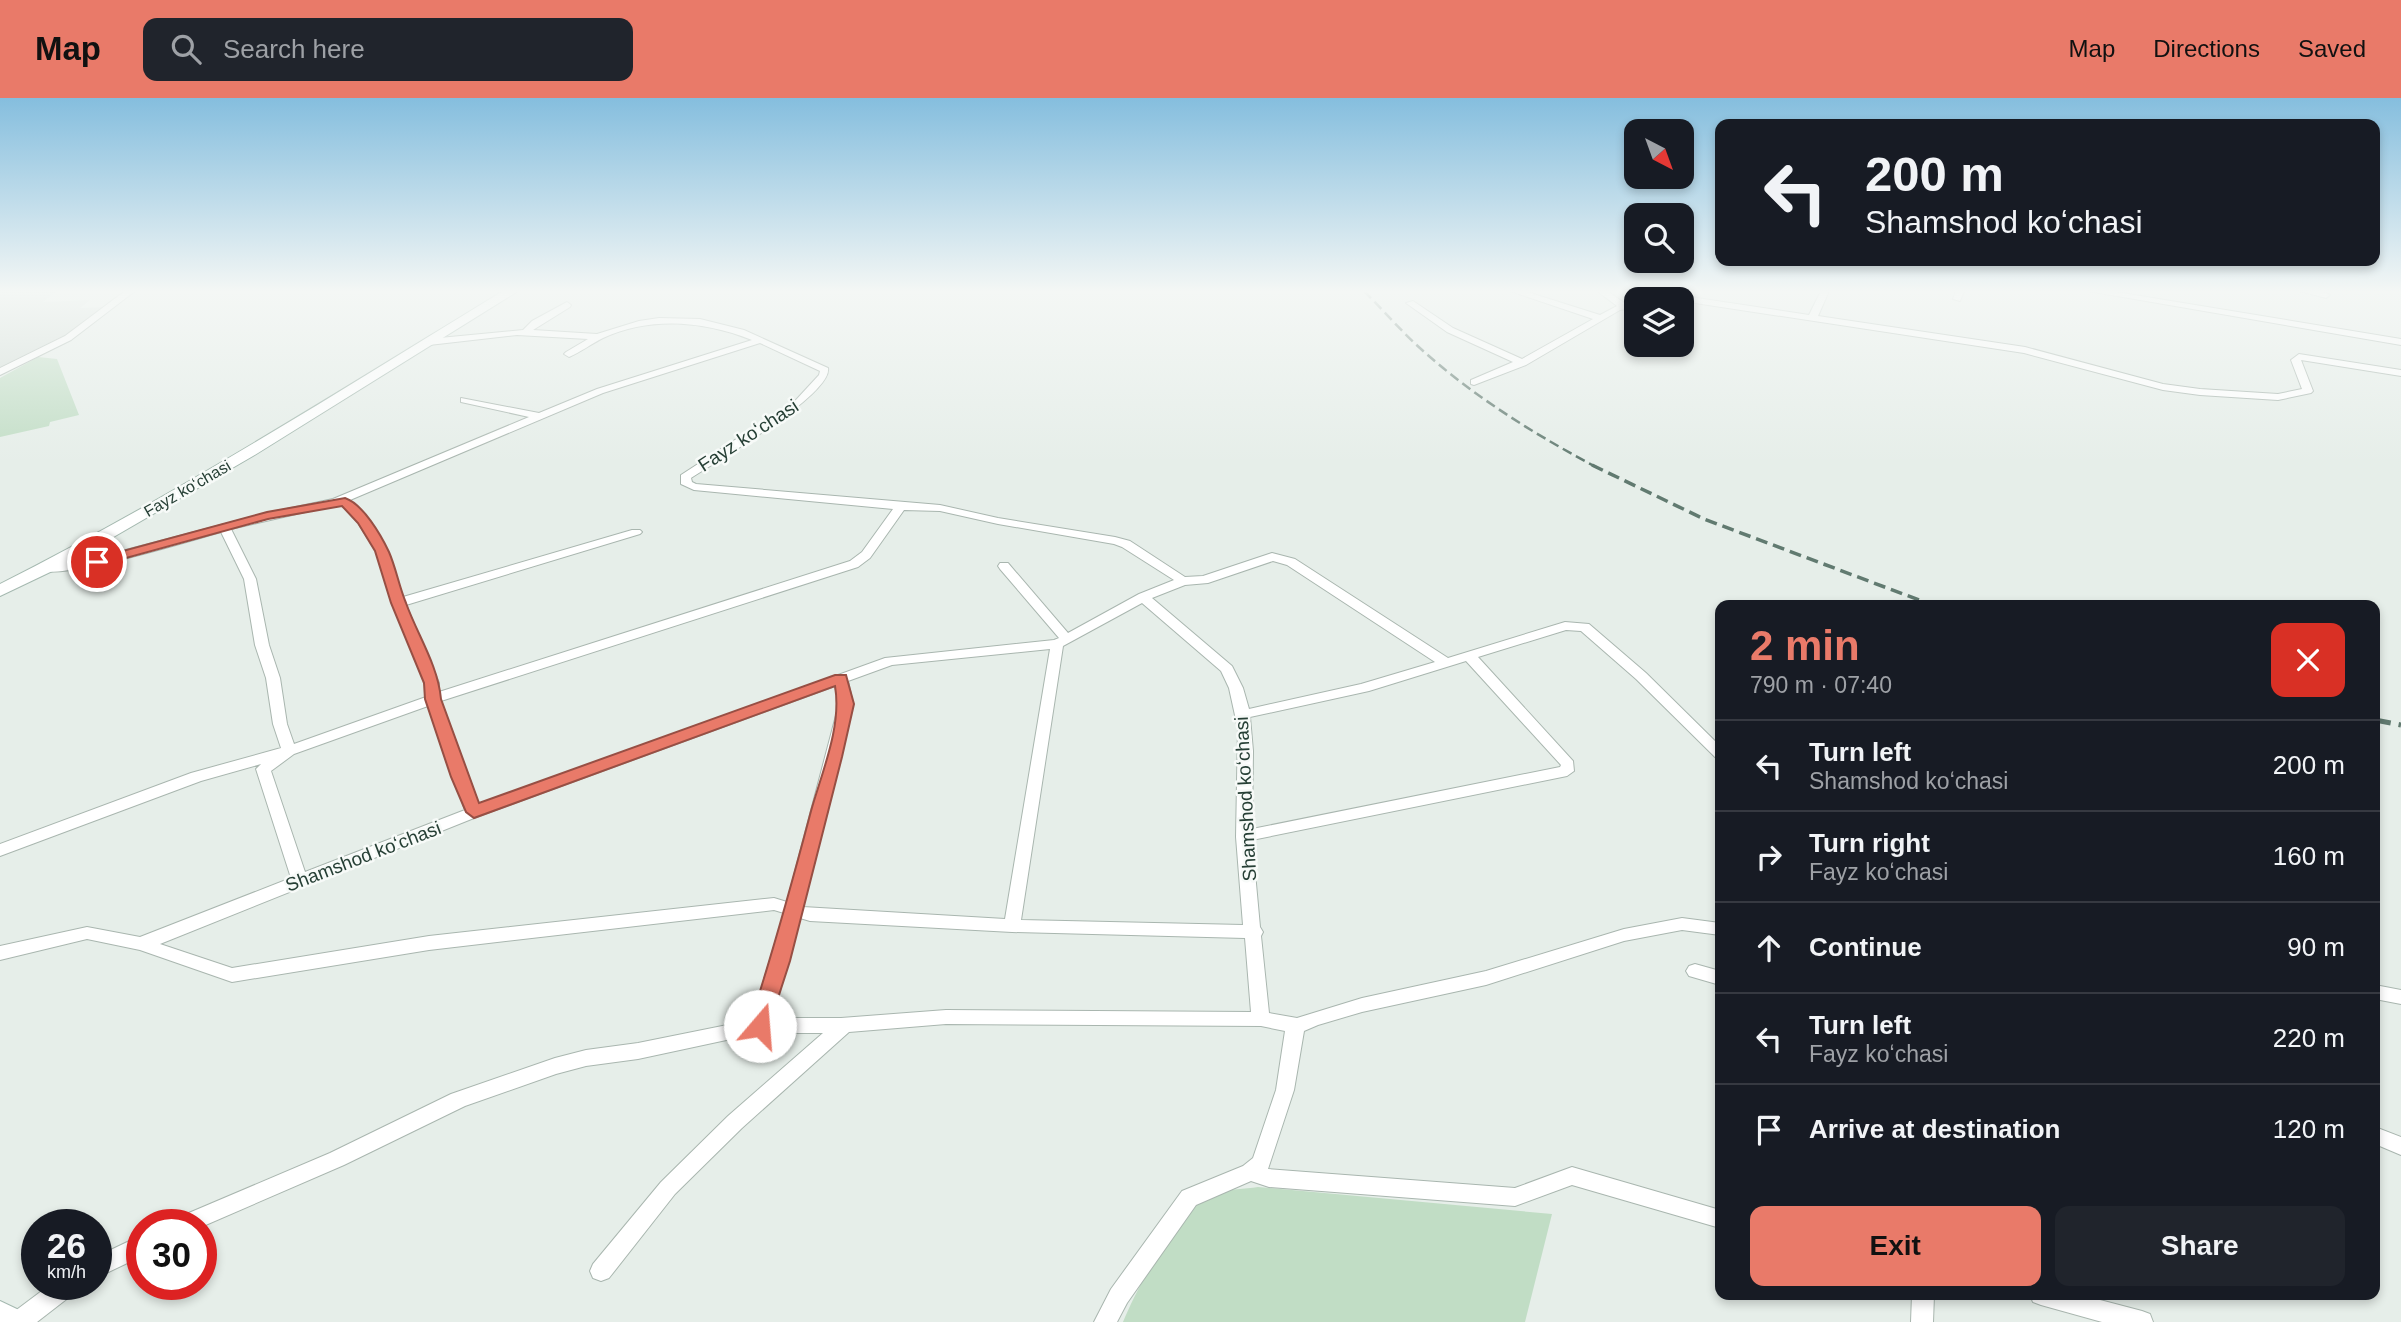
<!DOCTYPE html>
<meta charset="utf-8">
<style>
body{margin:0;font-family:Helvetica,sans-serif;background:#20242c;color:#f1f3f6;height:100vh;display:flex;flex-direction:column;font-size:26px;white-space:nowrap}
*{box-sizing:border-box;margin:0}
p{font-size:23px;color:#9ea1a6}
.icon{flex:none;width:38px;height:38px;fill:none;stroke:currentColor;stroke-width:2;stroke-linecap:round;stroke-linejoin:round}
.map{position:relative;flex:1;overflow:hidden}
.side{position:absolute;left:1715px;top:502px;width:665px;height:700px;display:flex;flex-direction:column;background:#171b24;border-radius:14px;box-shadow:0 4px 10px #0003}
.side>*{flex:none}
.hud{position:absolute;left:1715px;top:21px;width:665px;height:147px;border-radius:14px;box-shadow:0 4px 10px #0003;background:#171b24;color:#f1f3f6;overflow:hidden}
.needle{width:46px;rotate:139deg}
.buttons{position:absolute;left:1624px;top:21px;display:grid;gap:14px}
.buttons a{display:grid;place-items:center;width:70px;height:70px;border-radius:14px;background:#171b24;box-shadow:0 4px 10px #0003;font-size:35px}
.speed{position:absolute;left:21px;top:1111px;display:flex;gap:14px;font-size:35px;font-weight:700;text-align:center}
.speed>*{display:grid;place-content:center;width:91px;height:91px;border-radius:50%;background:#171b24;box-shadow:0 4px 10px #0003;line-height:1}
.speed small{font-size:18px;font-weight:400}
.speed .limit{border:10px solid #d22;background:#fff;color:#111}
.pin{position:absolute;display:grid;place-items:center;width:60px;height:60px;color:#fff;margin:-30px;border:4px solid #fff;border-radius:50%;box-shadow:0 2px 7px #0007}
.me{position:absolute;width:77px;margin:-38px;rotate:18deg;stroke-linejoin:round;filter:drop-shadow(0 0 5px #0008)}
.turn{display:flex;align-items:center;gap:24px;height:147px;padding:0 35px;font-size:32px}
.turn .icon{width:91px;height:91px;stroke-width:2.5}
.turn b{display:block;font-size:49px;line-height:60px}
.round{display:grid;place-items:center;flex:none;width:74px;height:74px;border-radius:14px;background:#20242c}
.headline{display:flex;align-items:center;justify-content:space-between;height:119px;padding:0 35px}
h1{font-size:42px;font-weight:700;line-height:52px;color:#e97a69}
.action{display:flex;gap:14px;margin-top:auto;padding:14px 35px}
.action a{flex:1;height:80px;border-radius:14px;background:#e97a69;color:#111;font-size:28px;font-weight:700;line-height:80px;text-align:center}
.action a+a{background:#20242c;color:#f1f3f6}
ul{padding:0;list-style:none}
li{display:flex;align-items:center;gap:21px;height:91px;padding:0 35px;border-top:2px solid #363941}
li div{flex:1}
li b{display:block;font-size:26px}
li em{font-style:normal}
header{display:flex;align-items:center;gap:42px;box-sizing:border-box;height:98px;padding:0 35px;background:#e97a69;color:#111}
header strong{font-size:33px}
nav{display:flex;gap:38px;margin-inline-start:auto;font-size:24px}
.search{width:490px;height:63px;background:#20242c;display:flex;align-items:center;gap:18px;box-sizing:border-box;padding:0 24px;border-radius:14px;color:#9ea1a6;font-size:26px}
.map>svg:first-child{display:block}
.built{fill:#d4ded8}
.green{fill:#c1ddc5}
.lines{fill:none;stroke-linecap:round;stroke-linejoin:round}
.street-casing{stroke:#a9b6af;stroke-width:2}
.secondary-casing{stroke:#a5b9b0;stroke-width:2}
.street{fill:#fff;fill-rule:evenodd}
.secondary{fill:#fff;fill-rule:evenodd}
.rail-far2{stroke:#617a70;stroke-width:2.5;stroke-dasharray:10 5;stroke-linecap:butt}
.rail-far1{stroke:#617a70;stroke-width:3.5;stroke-dasharray:12 6;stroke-linecap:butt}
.rail{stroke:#617a70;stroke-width:5;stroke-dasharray:16 8;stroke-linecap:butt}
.route{fill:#e97a69;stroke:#974f44;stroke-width:2}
.labels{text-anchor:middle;stroke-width:5;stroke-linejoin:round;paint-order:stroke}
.far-street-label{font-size:16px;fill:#263f35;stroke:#f7faf8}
.street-label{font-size:19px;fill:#263f35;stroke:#f7faf8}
</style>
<header>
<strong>Map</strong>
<div class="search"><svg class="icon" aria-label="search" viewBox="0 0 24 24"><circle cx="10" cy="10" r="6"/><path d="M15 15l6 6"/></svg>Search here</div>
<nav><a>Map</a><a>Directions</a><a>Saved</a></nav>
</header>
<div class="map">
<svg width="2401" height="1224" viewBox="0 0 2401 1224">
<rect width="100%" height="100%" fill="#e6eee9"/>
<path class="built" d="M 0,193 L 57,193 L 43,204 L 90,202 L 80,210 L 106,209 L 75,232 L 0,269 Z"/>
<path class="green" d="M 38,259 L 57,261 L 79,317 L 50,324 L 49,328 L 0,339 L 0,280 Z
M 1258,1089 L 1552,1116 L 1525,1224 L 1123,1224 C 1137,1190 1180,1106 1216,1095 C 1229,1091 1245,1091 1258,1089 Z"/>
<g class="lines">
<g class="street-casing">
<path id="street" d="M 125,193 L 135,193 L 71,242 L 0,277 L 0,270 L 65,238 Z
M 1510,193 L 1524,193 L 1600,217 L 1617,208 L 1597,193 L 1607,193 L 1626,206 L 1636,204 L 1636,210 L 1620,212 L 1526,267 L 1474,287 L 1471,286 L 1471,282 L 1513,264 L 1447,234 L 1406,205 L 1413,203 L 1453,230 L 1522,261 L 1593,221 Z
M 1821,193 L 1829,193 L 1818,218 L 2025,249 L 2163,286 L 2200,291 L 2278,296 L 2302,291 L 2291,262 L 2299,256 L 2401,272 L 2401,278 L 2301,262 L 2313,293 L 2311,295 L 2278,302 L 2200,297 L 2163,292 L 2024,255 L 1682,203 L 1682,201 L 1673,200 L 1677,197 L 1809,217 Z
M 1956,193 L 1964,193 L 1960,203 L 1953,201 Z
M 2088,193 L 2110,193 L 2401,241 L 2401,247 Z
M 2300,193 L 2320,193 L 2330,197 L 2326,200 Z
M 567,204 L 571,207 L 570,209 L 533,232 L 597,236 L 639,223 L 659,220 L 700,221 L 744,232 L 828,270 C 833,296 715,364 691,380 L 692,384 L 696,386 L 940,407 L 998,420 L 1115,439 L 1130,443 L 1185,479 L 1203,478 L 1272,455 L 1295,461 L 1448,560 L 1565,524 L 1589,526 L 1646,575 L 1720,648 L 1720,661 L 1715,659 L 1636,581 L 1581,533 L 1566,532 L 1478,559 L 1573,663 L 1574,673 L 1567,678 L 1252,742 L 1260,829 L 1263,834 L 1261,838 L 1269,915 L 1297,920 L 1362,900 L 1486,873 L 1624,831 L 1682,820 L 1720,825 L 1720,837 L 1682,832 L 1624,843 L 1486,887 L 1362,914 L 1318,927 L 1304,933 L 1294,992 L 1268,1071 L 1515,1090 L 1572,1069 L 1720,1112 L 1720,1130 L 1572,1087 L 1515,1108 L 1269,1089 L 1251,1083 L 1196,1107 L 1127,1205 L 1117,1224 L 1094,1224 L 1111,1191 L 1182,1093 L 1243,1068 L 1253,1060 L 1276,992 L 1285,933 L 1261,928 L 946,926 L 849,934 L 742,1030 L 675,1096 L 609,1180 L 601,1183 L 593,1180 L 590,1173 L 593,1166 L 661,1084 L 728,1018 L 823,935 L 759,935 L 638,961 L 586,968 L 556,976 L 465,1008 L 344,1067 L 201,1129 L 201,1127 L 174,1127 L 177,1120 L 330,1055 L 451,996 L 555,960 L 586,952 L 638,945 L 752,922 L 784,815 L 774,812 L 429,852 L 232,884 L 140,852 L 87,841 L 0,862 L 0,848 L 87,829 L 140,839 L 291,780 L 256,671 L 261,666 L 201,683 L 0,758 L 0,746 L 191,675 L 281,650 L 273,626 L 266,580 L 255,547 L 244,481 L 221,434 C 192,442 54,485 36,471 L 38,468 L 80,464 L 263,416 L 333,401 L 529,319 L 461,304 L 461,300 L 539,315 L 597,291 L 752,242 C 704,223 651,218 603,240 C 591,246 581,254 569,259 L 564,256 L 566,254 L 588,241 L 517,237 L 429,247 L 424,244 L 429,241 L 523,232 L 532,223 ZM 760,245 L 820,273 L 819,277 L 795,303 L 681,377 L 681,386 L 694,392 L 893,411 L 862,454 L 850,463 L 439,594 L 439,585 L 406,507 L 640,436 L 642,434 L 640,432 L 632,432 L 403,499 C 389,456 382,436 350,402 L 603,295 ZM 336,407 L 342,407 L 358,425 L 376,453 L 392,505 L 425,585 L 426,599 L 294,646 L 287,626 L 280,580 L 269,547 L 256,481 L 231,431 ZM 904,412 L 940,413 L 998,426 L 1114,446 L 1122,449 L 1174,482 L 1139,496 L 1068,535 L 1008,465 L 1000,465 L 998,468 L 1000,471 L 1059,540 L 1054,542 L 885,560 L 479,707 L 441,603 L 858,469 L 870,460 ZM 1273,463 L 1287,467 L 1435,564 L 1361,586 L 1249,611 L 1243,590 L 1232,568 L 1152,500 L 1185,487 L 1208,485 ZM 1142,505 L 1221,573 L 1229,590 L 1238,631 L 1236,739 L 1243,827 L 1021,822 L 1063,548 ZM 1050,551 L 1005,821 L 803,809 L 853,606 L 848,583 L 892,567 ZM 1466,563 L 1561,667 L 1560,669 L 1252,731 L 1253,653 L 1250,619 L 1369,593 ZM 835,588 L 839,606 L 787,804 L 774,800 L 429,838 L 232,870 L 160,846 L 479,718 ZM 428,608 L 465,712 L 305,774 L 271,673 L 294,656 ZM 800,820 L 810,823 L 1012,834 L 1245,840 L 1251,914 L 946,912 L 841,920 L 770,920 Z
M 1695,866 L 1720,873 L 1720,887 L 1689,878 L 1686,873 L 1689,868 Z
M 2375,887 L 2401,892 L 2401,906 L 2375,901 Z
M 2375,1029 L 2401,1039 L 2401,1057 L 2375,1046 Z
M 142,1137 L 142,1158 L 96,1180 L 96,1159 Z
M 51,1186 L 80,1186 L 77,1193 L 37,1224 L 8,1224 L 11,1216 Z
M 1912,1197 L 1934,1197 L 1933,1224 L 1911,1224 Z
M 2030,1197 L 2081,1197 L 2142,1213 L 2150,1216 L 2153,1224 L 2102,1224 L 2041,1207 L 2033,1204 Z"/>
</g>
<g class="secondary-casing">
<path id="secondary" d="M 503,193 L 518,193 L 253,358 L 67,466 L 0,498 L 0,486 C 173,399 338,294 503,193 Z
M 0,1203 L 21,1213 L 25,1224 L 0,1224 Z"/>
</g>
<use href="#street" class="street"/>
<use href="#secondary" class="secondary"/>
<path class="rail-far2" d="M 1364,193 C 1383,212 1401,233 1421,251 C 1473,298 1534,336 1596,369"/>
<path class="rail-far1" d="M 1592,367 L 1704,421 L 1935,508"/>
<path class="rail" d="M 2375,622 L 2401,627"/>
</g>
<linearGradient id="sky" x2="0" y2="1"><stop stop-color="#85bede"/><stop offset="0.53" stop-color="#f4f7f5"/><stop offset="1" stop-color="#f4f7f5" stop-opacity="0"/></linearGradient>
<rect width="2401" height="365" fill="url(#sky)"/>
<path class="route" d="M 345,400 C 363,406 381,437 389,454 C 396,470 399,488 406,505 C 417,536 438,567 441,601 L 479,705 L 835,577 L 846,577 L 854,606 L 842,659 L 790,863 L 767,934 L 760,937 L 752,934 L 749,928 C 772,857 792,785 811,713 C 822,674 842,628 835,588 L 474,720 L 466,714 L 451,679 L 425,601 L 424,585 L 391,505 L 375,453 L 358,425 L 342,408 L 268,421 L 97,468 L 91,464 L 93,461 L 267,414 Z"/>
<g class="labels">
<g class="far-street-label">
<text transform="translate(187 390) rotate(-30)" y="6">Fayz koʻchasi</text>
</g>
<g class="street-label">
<text transform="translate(748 337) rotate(-33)" y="7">Fayz koʻchasi</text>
<text transform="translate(1245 701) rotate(-93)" y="7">Shamshod koʻchasi</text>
<text transform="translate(363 758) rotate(-21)" y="7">Shamshod koʻchasi</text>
</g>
</g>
</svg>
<div class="buttons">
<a><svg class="needle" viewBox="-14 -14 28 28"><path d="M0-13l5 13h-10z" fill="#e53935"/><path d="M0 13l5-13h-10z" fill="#9ea1a6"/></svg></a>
<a><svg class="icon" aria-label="search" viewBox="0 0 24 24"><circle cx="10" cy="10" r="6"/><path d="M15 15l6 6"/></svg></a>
<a><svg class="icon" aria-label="layers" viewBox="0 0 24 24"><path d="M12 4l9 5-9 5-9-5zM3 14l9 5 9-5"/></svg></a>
</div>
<div class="speed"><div>26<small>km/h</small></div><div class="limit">30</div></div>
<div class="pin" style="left:97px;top:464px;background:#d93025"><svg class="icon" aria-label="arrive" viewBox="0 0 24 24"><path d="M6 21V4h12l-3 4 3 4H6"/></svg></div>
<svg class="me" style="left:760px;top:928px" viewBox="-20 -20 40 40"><circle r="19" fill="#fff"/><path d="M0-13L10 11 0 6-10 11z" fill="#e97a69"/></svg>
<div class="hud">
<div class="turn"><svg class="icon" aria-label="left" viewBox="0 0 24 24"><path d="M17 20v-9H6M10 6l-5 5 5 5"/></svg><div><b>200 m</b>Shamshod koʻchasi</div></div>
</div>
<section class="side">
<div class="headline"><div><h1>2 min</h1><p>790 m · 07:40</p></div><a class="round" style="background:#d93025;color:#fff"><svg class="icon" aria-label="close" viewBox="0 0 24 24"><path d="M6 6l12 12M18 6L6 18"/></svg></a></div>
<ul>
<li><svg class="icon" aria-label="left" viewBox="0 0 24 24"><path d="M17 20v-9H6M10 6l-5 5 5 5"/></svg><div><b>Turn left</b><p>Shamshod koʻchasi</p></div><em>200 m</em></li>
<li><svg class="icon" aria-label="right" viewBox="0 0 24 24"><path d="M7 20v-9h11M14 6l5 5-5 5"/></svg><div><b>Turn right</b><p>Fayz koʻchasi</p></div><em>160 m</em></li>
<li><svg class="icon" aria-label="ahead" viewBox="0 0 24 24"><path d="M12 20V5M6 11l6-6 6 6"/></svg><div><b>Continue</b></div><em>90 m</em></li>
<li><svg class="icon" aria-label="left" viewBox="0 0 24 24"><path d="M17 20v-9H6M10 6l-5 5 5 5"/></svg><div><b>Turn left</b><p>Fayz koʻchasi</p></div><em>220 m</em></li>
<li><svg class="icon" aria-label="arrive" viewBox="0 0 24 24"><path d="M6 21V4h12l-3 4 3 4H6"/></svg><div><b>Arrive at destination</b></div><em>120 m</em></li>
</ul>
<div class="action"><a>Exit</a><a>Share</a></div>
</section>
</div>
